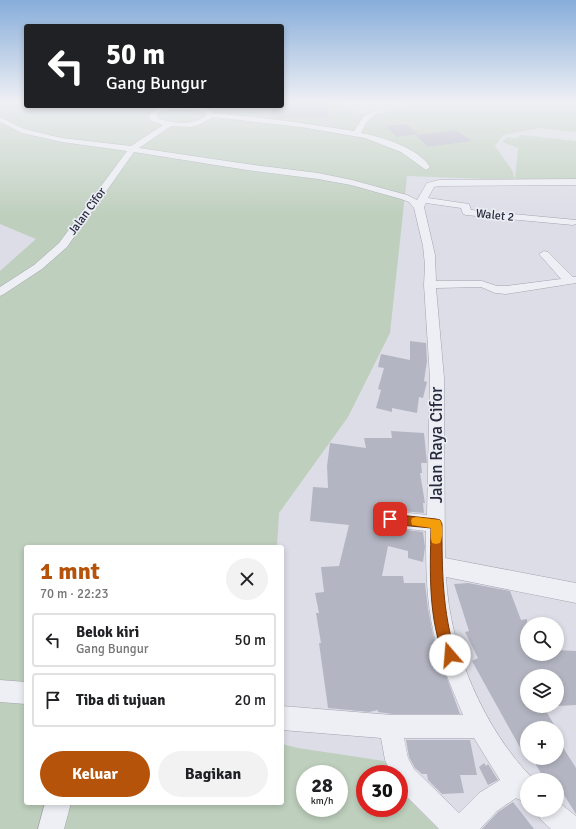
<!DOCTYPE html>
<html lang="id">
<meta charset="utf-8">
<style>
body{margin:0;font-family:Signika,sans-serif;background:#f2f2f2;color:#202124;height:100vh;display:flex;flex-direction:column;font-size:15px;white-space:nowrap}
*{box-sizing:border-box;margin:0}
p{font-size:13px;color:#757577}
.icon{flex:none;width:22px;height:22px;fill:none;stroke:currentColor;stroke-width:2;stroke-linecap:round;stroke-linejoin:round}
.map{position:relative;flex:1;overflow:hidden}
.side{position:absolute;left:24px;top:545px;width:260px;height:260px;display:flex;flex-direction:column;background:#fff;border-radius:4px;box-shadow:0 2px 6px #0003}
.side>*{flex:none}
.guide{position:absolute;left:24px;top:24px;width:260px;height:84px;border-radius:4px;box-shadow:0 2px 6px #0003;background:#202124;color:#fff;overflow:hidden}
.buttons{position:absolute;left:520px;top:617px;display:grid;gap:8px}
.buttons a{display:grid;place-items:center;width:44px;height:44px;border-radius:50%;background:#fff;box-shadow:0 2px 6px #0003;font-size:20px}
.speed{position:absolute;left:296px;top:765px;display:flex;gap:8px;font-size:20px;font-weight:700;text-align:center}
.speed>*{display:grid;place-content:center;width:52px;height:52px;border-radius:50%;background:#fff;box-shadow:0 2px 6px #0003;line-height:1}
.speed small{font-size:10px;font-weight:400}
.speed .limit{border:6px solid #d22;background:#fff;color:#111}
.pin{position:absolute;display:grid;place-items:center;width:34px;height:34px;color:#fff;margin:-17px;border-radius:8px;box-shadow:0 2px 6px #0006}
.me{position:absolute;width:44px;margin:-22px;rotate:342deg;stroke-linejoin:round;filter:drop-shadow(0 0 3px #0008)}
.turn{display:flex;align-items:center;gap:14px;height:84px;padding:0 16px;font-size:18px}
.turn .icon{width:52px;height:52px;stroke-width:2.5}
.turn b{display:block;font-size:28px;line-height:34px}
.round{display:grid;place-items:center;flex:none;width:42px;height:42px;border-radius:21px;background:#f2f2f2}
.head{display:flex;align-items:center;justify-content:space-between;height:68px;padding:0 16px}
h1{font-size:24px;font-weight:800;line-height:30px;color:#b45309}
.button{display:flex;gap:8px;margin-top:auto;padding:8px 16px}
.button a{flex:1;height:46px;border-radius:24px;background:#b45309;color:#fff;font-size:16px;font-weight:800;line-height:46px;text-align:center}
.button a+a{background:#f2f2f2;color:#202124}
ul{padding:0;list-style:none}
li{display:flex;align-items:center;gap:12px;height:54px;margin:0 8px 6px;padding:0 8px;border:2px solid #e0e0e0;border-radius:4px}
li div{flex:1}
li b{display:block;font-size:15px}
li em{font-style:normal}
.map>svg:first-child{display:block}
.green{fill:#becfbd;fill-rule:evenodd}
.building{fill:#b3b6c2}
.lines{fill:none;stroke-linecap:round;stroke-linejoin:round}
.minor-casing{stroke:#a2a3af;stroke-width:1}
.minor{fill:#eeeff4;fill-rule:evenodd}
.route{fill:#b45309;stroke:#753606}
.slow{fill:#f59e0b}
.labels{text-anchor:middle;stroke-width:3.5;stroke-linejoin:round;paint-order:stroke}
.far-street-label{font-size:12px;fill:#26293b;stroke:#ebedf4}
.near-street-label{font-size:17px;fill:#26293b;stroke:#ebedf4}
</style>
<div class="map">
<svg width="576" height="829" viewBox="0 0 576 829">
<rect width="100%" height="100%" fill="#dcdde6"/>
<path class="green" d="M 0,101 L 26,101 L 26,106 L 282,106 L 282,101 L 337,101 L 358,113 L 379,114 L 407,107 L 394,101 L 576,101 L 576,132 L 541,128 L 503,135 L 495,146 L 512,170 L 515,180 L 518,148 L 502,142 L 507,137 L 515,138 L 522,135 L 576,141 L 576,182 L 407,176 L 390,333 L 348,417 L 279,513 L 277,547 L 26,547 L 26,803 L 282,803 L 282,744 L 298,748 L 384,761 L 397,774 L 365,774 L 365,808 L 399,808 L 399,777 L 444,829 L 0,829 L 0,271 L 36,239 L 0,224 ZM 305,774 L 339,774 L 339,808 L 305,808 Z"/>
<path class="building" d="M 282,101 L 327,101 L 329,118 L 271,118 L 272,106 L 282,106 Z
M 406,124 L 419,134 L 397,137 L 385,126 Z
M 456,130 L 472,141 L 428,147 L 415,135 Z
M 410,341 L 426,343 L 427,361 L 424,381 L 427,382 L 423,398 L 419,397 L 417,413 L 392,408 L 392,412 L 376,408 L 381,390 L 378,389 L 384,368 L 378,367 L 381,354 L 410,360 Z
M 391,431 L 424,433 L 427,463 L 421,463 L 422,473 L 420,473 L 425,503 L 423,503 L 424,513 L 390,510 L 383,512 L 380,520 L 383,526 L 390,528 L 423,532 L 425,547 L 423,562 L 408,558 L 408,551 L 388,546 L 382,576 L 403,576 L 404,583 L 425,583 L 428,609 L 435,645 L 460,714 L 392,714 L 378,712 L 378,710 L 369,712 L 328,708 L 319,643 L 321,643 L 316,613 L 319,613 L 315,593 L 324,592 L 321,567 L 339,566 L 349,525 L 310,521 L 313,487 L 328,488 L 327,466 L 330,443 L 366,448 L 364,438 L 392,438 Z
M 468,583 L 510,591 L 521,620 L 527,619 L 527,654 L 557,654 L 557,650 L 576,651 L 576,705 L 557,706 L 557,676 L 527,676 L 527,706 L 543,706 L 556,728 L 527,728 L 527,760 L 472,661 L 478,658 L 465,632 L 469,631 L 454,584 Z
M 557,738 L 576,768 L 576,814 L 557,784 L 557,780 L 545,780 L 532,758 L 557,758 Z
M 406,740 L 470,740 L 477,775 L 460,775 L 464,793 L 442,794 L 428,780 L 427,774 L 422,774 L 415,768 L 409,757 Z
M 484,763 L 486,766 L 488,764 L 498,780 L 488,785 L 479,767 Z
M 513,802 L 534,829 L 482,829 L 498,812 Z"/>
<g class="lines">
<g class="minor-casing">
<path id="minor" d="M 166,106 C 181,106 202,102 213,113 L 288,121 L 354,131 L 363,117 L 374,110 L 378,112 L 366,123 L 361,133 C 382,137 419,148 430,167 L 426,170 L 401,152 L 365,138 L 301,127 L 213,117 L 201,124 L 191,127 L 171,126 L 139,148 L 247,164 L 318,173 L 352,180 L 407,195 L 417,200 L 427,183 L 439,180 L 576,179 L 576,185 L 439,186 L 434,187 L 428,198 L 469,204 L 471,210 L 576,220 L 576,224 L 573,225 L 466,215 L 463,214 L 461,208 L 426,203 L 424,207 L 435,255 L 436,281 L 482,281 L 497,286 L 506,286 L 561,279 L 539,254 L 544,251 L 548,252 L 573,277 L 576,277 L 576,283 L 506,294 L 495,293 L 481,287 L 436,288 L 444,378 L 445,558 L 576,583 L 576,603 L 446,577 C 450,650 483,728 534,780 L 527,780 L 527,803 L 516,798 L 497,811 L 480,829 L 439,829 L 399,789 L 399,774 L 391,774 L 385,760 L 381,738 L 282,730 L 282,706 L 392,715 L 463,715 C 452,688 440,662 434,634 C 426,600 426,566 426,531 L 390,527 L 384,525 L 381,519 L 384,513 L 390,511 L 427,515 L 430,378 L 424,285 L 425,265 L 423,246 L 414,208 L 409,202 L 401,199 L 351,185 L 318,179 L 247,170 L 134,152 L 67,247 L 42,269 L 4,294 L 0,296 L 0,287 L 34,265 L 59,243 L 127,151 L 62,142 L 22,133 L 0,122 L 0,117 L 24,129 L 62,138 L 131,146 L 163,125 L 151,121 L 149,115 L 155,109 ZM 171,109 L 198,110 L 207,115 C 193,126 173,124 157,118 L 157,115 L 159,112 ZM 404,738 L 474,738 L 500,780 L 479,793 L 459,813 L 414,769 L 408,758 Z
M 0,680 L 26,682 L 26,704 L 0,702 Z
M 557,801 L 576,816 L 576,829 L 551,829 L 540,819 L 536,810 L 557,810 Z
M 45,803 L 71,803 L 64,829 L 38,829 Z"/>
</g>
<use href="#minor" class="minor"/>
</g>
<linearGradient id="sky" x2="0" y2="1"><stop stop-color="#87adda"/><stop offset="0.47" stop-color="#eff0f4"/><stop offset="1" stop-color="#eff0f4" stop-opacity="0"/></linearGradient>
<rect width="576" height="217" fill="url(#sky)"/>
<path class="route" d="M 390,514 L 436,519 L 440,520 L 442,524 C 442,568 442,612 456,655 L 454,659 L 450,661 L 445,659 C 428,619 430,572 431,528 L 390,524 L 387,522 L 385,519 L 387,515 Z"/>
<path class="slow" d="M 416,517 L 440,520 C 443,526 443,537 440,543 L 436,544 L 432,543 L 431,539 L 431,528 L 412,525 L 411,521 L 412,518 Z"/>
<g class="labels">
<g class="far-street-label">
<text transform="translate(87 211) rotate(-54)" y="4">Jalan Cifor</text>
<text transform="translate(495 215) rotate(6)" y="4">Walet 2</text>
</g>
<g class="near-street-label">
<text transform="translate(436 445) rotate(-90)" y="6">Jalan Raya Cifor</text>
</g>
</g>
</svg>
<div class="buttons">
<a><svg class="icon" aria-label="search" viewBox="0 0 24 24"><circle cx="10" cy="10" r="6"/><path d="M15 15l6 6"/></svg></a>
<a><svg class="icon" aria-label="layers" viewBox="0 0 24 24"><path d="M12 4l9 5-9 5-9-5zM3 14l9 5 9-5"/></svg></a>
<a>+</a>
<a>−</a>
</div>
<div class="speed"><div>28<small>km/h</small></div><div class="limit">30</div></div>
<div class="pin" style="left:390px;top:519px;background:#d93025"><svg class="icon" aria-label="arrive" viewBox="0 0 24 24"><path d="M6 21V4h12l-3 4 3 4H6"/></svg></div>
<svg class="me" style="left:450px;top:655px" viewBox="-20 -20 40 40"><circle r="19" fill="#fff"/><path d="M0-13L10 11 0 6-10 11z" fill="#b45309"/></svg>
<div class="guide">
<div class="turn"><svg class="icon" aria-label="left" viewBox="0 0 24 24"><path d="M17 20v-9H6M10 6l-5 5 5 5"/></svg><div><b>50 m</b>Gang Bungur</div></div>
</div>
<section class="side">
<div class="head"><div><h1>1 mnt</h1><p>70 m · 22:23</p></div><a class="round"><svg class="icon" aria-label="close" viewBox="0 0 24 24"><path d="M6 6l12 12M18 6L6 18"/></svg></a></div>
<ul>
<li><svg class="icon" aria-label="left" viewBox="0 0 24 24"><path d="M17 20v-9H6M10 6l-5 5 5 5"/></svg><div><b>Belok kiri</b><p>Gang Bungur</p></div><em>50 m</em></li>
<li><svg class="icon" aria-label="arrive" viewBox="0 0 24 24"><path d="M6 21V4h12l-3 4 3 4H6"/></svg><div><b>Tiba di tujuan</b></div><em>20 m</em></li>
</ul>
<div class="button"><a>Keluar</a><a>Bagikan</a></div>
</section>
</div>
